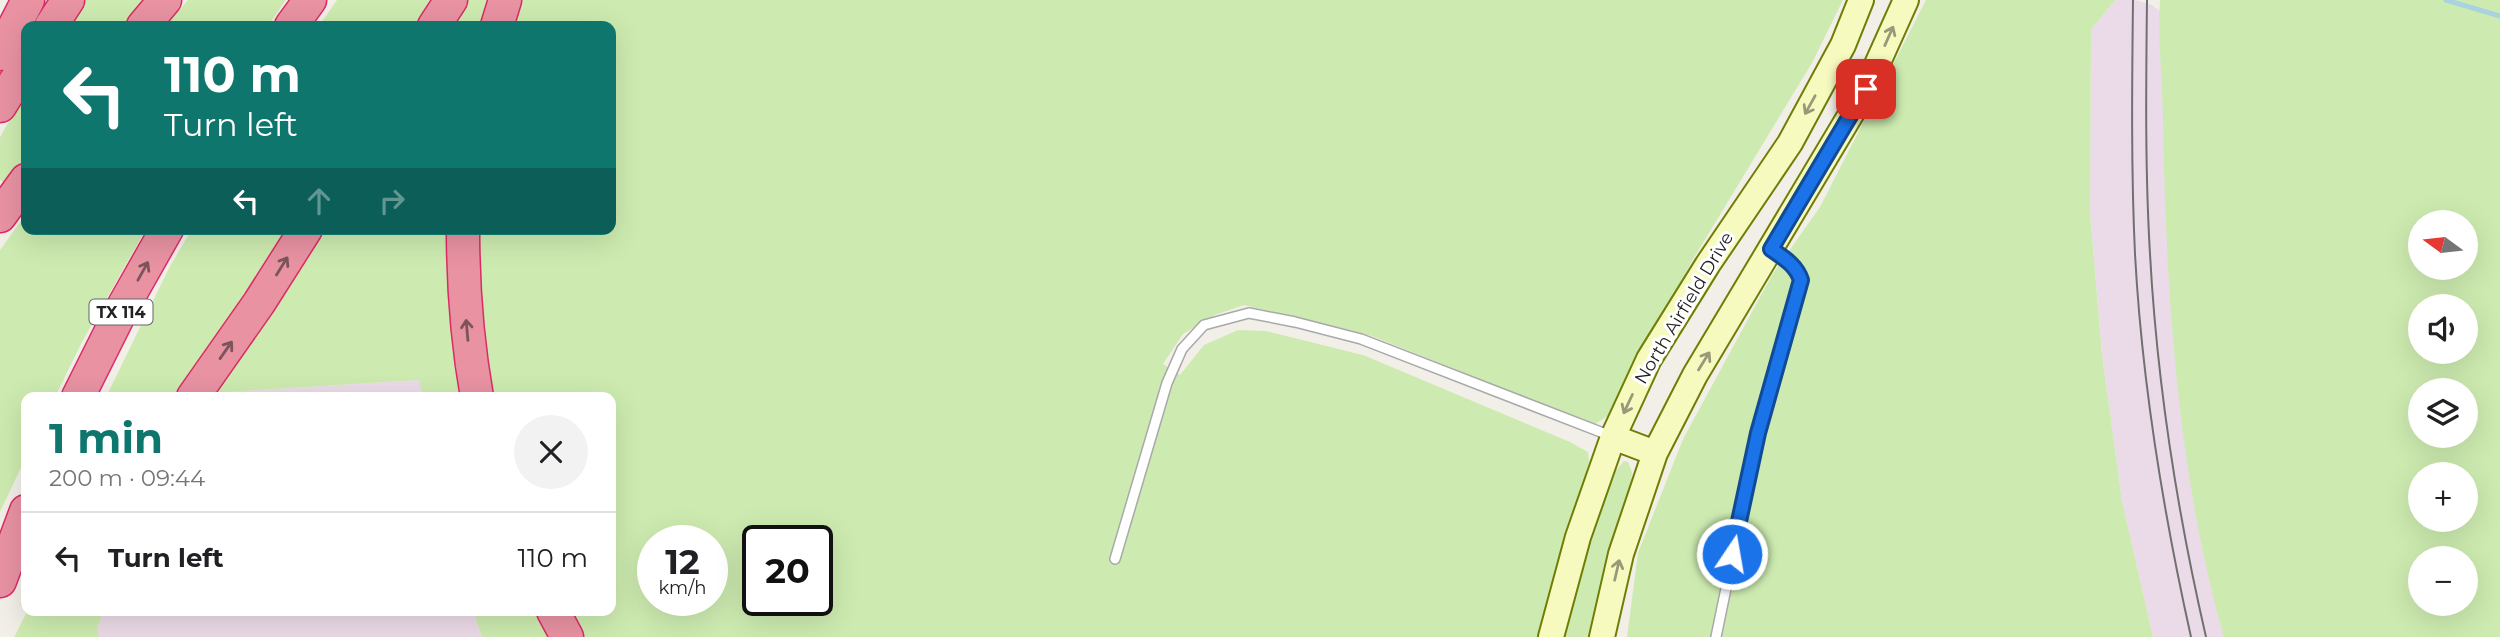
<!DOCTYPE html>
<meta charset="utf-8">
<style>
body{margin:0;font-family:Montserrat,sans-serif;background:#f2f2f2;color:#202124;height:100vh;display:flex;flex-direction:column;font-size:26px;white-space:nowrap}
*{box-sizing:border-box;margin:0}
p{font-size:23px;color:#757577}
.icon{flex:none;width:38px;height:38px;fill:none;stroke:currentColor;stroke-width:2;stroke-linecap:round;stroke-linejoin:round}
.map{position:relative;flex:1;overflow:hidden}
.side{position:absolute;left:21px;top:392px;width:595px;height:224px;display:flex;flex-direction:column;background:#fff;border-radius:14px;box-shadow:0 7px 28px #0002}
.side>*{flex:none}
.hud{position:absolute;left:21px;top:21px;width:595px;height:214px;border-radius:14px;box-shadow:0 7px 28px #0002;background:#0f766e;color:#fff;overflow:hidden}
.needle{width:46px;rotate:285deg}
.controls{position:absolute;left:2408px;top:210px;display:grid;gap:14px}
.controls a{display:grid;place-items:center;width:70px;height:70px;border-radius:50%;background:#fff;box-shadow:0 7px 28px #0002;font-size:35px}
.speed{position:absolute;left:637px;top:525px;display:flex;gap:14px;font-size:35px;font-weight:700;text-align:center}
.speed>*{display:grid;place-content:center;width:91px;height:91px;border-radius:50%;background:#fff;box-shadow:0 7px 28px #0002;line-height:1}
.speed small{font-size:18px;font-weight:400}
.speed .limit{border:4px solid #111;border-radius:10px;background:#fff;color:#111}
.pin{position:absolute;display:grid;place-items:center;width:60px;height:60px;color:#fff;margin:-30px;border-radius:14px;box-shadow:0 4px 10px #0006}
.me{position:absolute;width:77px;margin:-38px;rotate:12deg;stroke-linejoin:round;filter:drop-shadow(0 0 5px #0008)}
.turn{display:flex;align-items:center;gap:24px;height:147px;padding:0 28px;font-size:32px}
.turn .icon{width:91px;height:91px;stroke-width:2.5}
.turn b{display:block;font-size:49px;line-height:60px}
.lanes{display:flex;align-items:center;height:66px;padding:0 28px;background:#0003;justify-content:center;gap:35px;direction:ltr}
.lanes .off{opacity:.35}
.round{display:grid;place-items:center;flex:none;width:74px;height:74px;border-radius:37px;background:#f2f2f2}
.summary{display:flex;align-items:center;justify-content:space-between;height:119px;padding:0 28px}
h1{font-size:42px;font-weight:700;line-height:52px;color:#0f766e}
ul{padding:0;list-style:none}
li{display:flex;align-items:center;gap:21px;height:91px;padding:0 28px;border-top:2px solid #e0e0e0}
li div{flex:1}
li b{display:block;font-size:26px}
li em{font-style:normal}
.map>svg:first-child{display:block}
.industrial{fill:#ebdbe8}
.grass{fill:#cdebb0;fill-rule:evenodd}
.lines{fill:none;stroke-linecap:round;stroke-linejoin:round}
.stream{stroke:#aad3df;stroke-width:5}
.lane-casing{stroke:#a9a9a9;stroke-width:12}
.secondary-casing{stroke:#707d05;stroke-width:28}
.highway-casing{stroke:#dc2a67;stroke-width:35}
.lane{stroke:#fff;stroke-width:9}
.secondary{stroke:#f7fabf;stroke-width:24}
.highway{stroke:#e892a2;stroke-width:32}
.tram{stroke:#707070;stroke-width:2}
.oneway{stroke:#979978}
.oneway2{stroke:#7b545c}
.route-casing{stroke:#114b97;stroke-width:18}
.route{stroke:#1a73e8;stroke-width:12}
.labels{text-anchor:middle;stroke-width:6;stroke-linejoin:round;paint-order:stroke}
.shield{fill:#fff;stroke:#646464;stroke-width:2}
.shield-label{font-size:16px;font-weight:bold;fill:#222}
.street-label{font-size:18px;fill:#222;stroke:#fff}
</style>
<div class="map">
<svg width="2500" height="637" viewBox="0 0 2500 637">
<rect width="100%" height="100%" fill="#f2efe9"/>
<path class="industrial" d="M 2115,0 L 2135,0 L 2152,5 L 2199,43 L 2247,637 L 2153,637 L 2122,501 L 2102,355 L 2090,212 L 2091,30 Z
M 420,380 L 423,397 L 220,397 L 225,392 Z
M 104,611 L 473,611 L 482,637 L 99,637 L 97,629 Z"/>
<path class="grass" d="M 82,0 L 153,0 L 131,26 L 65,26 Z
M 188,0 L 286,0 L 268,26 L 165,26 Z
M 337,0 L 436,0 L 419,26 L 319,26 Z
M 464,0 L 497,0 L 488,26 L 447,26 Z
M 518,0 L 1843,0 L 1812,63 L 1692,261 L 1609,415 L 1594,425 L 1372,336 L 1244,305 L 1215,315 L 1183,334 L 1163,364 L 1180,375 L 1204,345 L 1238,330 L 1266,331 L 1363,355 L 1570,442 L 1588,452 L 1589,462 L 1538,637 L 582,637 L 567,611 L 611,611 L 611,397 L 490,397 L 473,279 L 477,229 L 611,229 L 611,26 L 512,26 ZM 653,541 L 712,541 L 712,600 L 653,600 ZM 758,541 L 817,541 L 817,600 L 758,600 Z
M 1926,0 L 2115,0 L 2091,30 L 2090,212 L 2102,355 L 2122,501 L 2153,637 L 1627,637 L 1638,553 L 1683,439 L 1772,275 L 1820,207 Z
M 2160,0 L 2500,0 L 2500,637 L 2224,637 C 2177,473 2166,292 2163,122 C 2163,83 2157,38 2160,0 ZM 2420,222 L 2466,222 L 2466,268 L 2420,268 ZM 2466,306 L 2466,352 L 2420,352 L 2420,306 ZM 2466,390 L 2466,436 L 2420,436 L 2420,390 ZM 2420,474 L 2466,474 L 2466,520 L 2420,520 ZM 2466,558 L 2466,604 L 2420,604 L 2420,558 Z
M 26,91 L 26,168 L 12,188 L 0,180 L 0,137 Z
M 26,214 L 26,229 L 146,229 L 82,342 L 55,397 L 26,397 L 26,457 L 0,512 L 0,250 Z
M 192,229 L 457,229 L 453,348 L 466,397 L 423,397 L 419,380 L 225,392 L 220,397 L 106,397 L 169,268 Z
M 1624,461 L 1628,462 L 1632,472 L 1630,494 L 1591,637 L 1561,637 L 1606,482 Z
M 26,590 L 26,611 L 104,611 L 97,629 L 99,637 L 14,637 L 26,614 L 20,604 Z
M 473,611 L 539,611 L 550,637 L 482,637 Z"/>
<g class="lines">
<path class="stream" d="M 2446,0 L 2500,16"/>
<g class="lane-casing">
<path id="lane" d="M 1115,559 L 1167,383 L 1182,349 L 1204,325 L 1249,313 L 1295,322 L 1361,339 L 1611,436
M 1716,637 L 1758,433 L 1801,280 C 1796,265 1784,258 1771,249"/>
</g>
<g class="secondary-casing">
<path id="secondary" d="M 1613,437 L 1655,453
M 1551,637 L 1578,537 L 1613,437 L 1649,359 L 1708,264 L 1790,143 L 1843,45 L 1861,0
M 1602,637 L 1621,554 L 1655,453 L 1695,375 L 1866,89 L 1906,0"/>
</g>
<g class="highway-casing">
<path id="highway" d="M 51,26 L 68,0
M 143,26 L 165,0
M 291,26 L 310,0
M 434,26 L 451,0
M 497,26 L 505,0
M 0,54 L 28,0
M 0,106 L 26,64
M 0,216 L 26,180
M 463,229 C 463,286 467,341 477,397
M 78,397 L 124,305 L 167,229
M 193,397 L 259,303 L 306,229
M 0,581 L 26,511
M 553,611 L 567,637"/>
</g>
<use href="#lane" class="lane"/>
<use href="#secondary" class="secondary"/>
<use href="#highway" class="highway"/>
<path class="tram" d="M 2133,0 C 2132,85 2131,169 2135,254 C 2142,384 2163,511 2191,637
M 2147,0 C 2146,85 2145,170 2150,254 C 2157,383 2177,511 2206,637"/>
</g>
<defs><path id="oneway-shaft" d="M-6 0H5M1.5-3L5.5 0L1.5 3" fill="none" stroke-width="1.6" stroke-linecap="round" stroke-linejoin="round" transform="scale(1.75)"/></defs>
<g class="oneway">
<use href="#oneway-shaft" transform="translate(1889 36) rotate(-66)"/>
<use href="#oneway-shaft" transform="translate(1810 105) rotate(119)"/>
<use href="#oneway-shaft" transform="translate(1704 361) rotate(-58)"/>
<use href="#oneway-shaft" transform="translate(1628 404) rotate(115)"/>
<use href="#oneway-shaft" transform="translate(1617 570) rotate(-77)"/>
</g>
<g class="oneway2">
<use href="#oneway-shaft" transform="translate(282 266) rotate(-58)"/>
<use href="#oneway-shaft" transform="translate(143 271) rotate(-61)"/>
<use href="#oneway-shaft" transform="translate(467 330) rotate(-95)"/>
<use href="#oneway-shaft" transform="translate(226 350) rotate(-55)"/>
</g>
<g class="lines">
<g class="route-casing">
<path id="route" d="M 1732,554 L 1758,433 L 1801,280 C 1796,265 1784,258 1771,249 L 1866,89"/>
</g>
<use href="#route" class="route"/>
</g>
<g class="labels">
<rect class="shield" x="89.5" y="299.5" width="63" height="25" rx="5"/>
<g class="shield-label">
<text x="121" y="318">TX 114</text>
</g>
<g class="street-label">
<text transform="translate(1684 308) rotate(-59)" y="6">North Airfield Drive</text>
</g>
</g>
</svg>
<div class="controls">
<a><svg class="needle" viewBox="-14 -14 28 28"><path d="M0-13l5 13h-10z" fill="#e53935"/><path d="M0 13l5-13h-10z" fill="#757577"/></svg></a>
<a><svg class="icon" aria-label="sound" viewBox="0 0 24 24"><path d="M4 9h4l5-4v14l-5-4H4zM17 9q2 3 0 6"/></svg></a>
<a><svg class="icon" aria-label="layers" viewBox="0 0 24 24"><path d="M12 4l9 5-9 5-9-5zM3 14l9 5 9-5"/></svg></a>
<a>+</a>
<a>−</a>
</div>
<div class="speed"><div>12<small>km/h</small></div><div class="limit">20</div></div>
<div class="pin" style="left:1866px;top:89px;background:#d93025"><svg class="icon" aria-label="arrive" viewBox="0 0 24 24"><path d="M6 21V4h12l-3 4 3 4H6"/></svg></div>
<svg class="me" style="left:1732px;top:554px" viewBox="-20 -20 40 40"><circle r="17" fill="#1a73e8" stroke="#fff" stroke-width="3"/><path d="M0-11L8 9 0 5-8 9z" fill="#fff"/></svg>
<div class="hud">
<div class="turn"><svg class="icon" aria-label="left" viewBox="0 0 24 24"><path d="M17 20v-9H6M10 6l-5 5 5 5"/></svg><div><b>110 m</b>Turn left</div></div>
<div class="lanes"><svg class="icon" aria-label="left" viewBox="0 0 24 24"><path d="M17 20v-9H6M10 6l-5 5 5 5"/></svg><svg class="icon off" aria-label="ahead" viewBox="0 0 24 24"><path d="M12 20V5M6 11l6-6 6 6"/></svg><svg class="icon off" aria-label="right" viewBox="0 0 24 24"><path d="M7 20v-9h11M14 6l5 5-5 5"/></svg></div>
</div>
<section class="side">
<div class="summary"><div><h1>1 min</h1><p>200 m · 09:44</p></div><a class="round"><svg class="icon" aria-label="close" viewBox="0 0 24 24"><path d="M6 6l12 12M18 6L6 18"/></svg></a></div>
<ul>
<li><svg class="icon" aria-label="left" viewBox="0 0 24 24"><path d="M17 20v-9H6M10 6l-5 5 5 5"/></svg><div><b>Turn left</b></div><em>110 m</em></li>
</ul>
</section>
</div>
